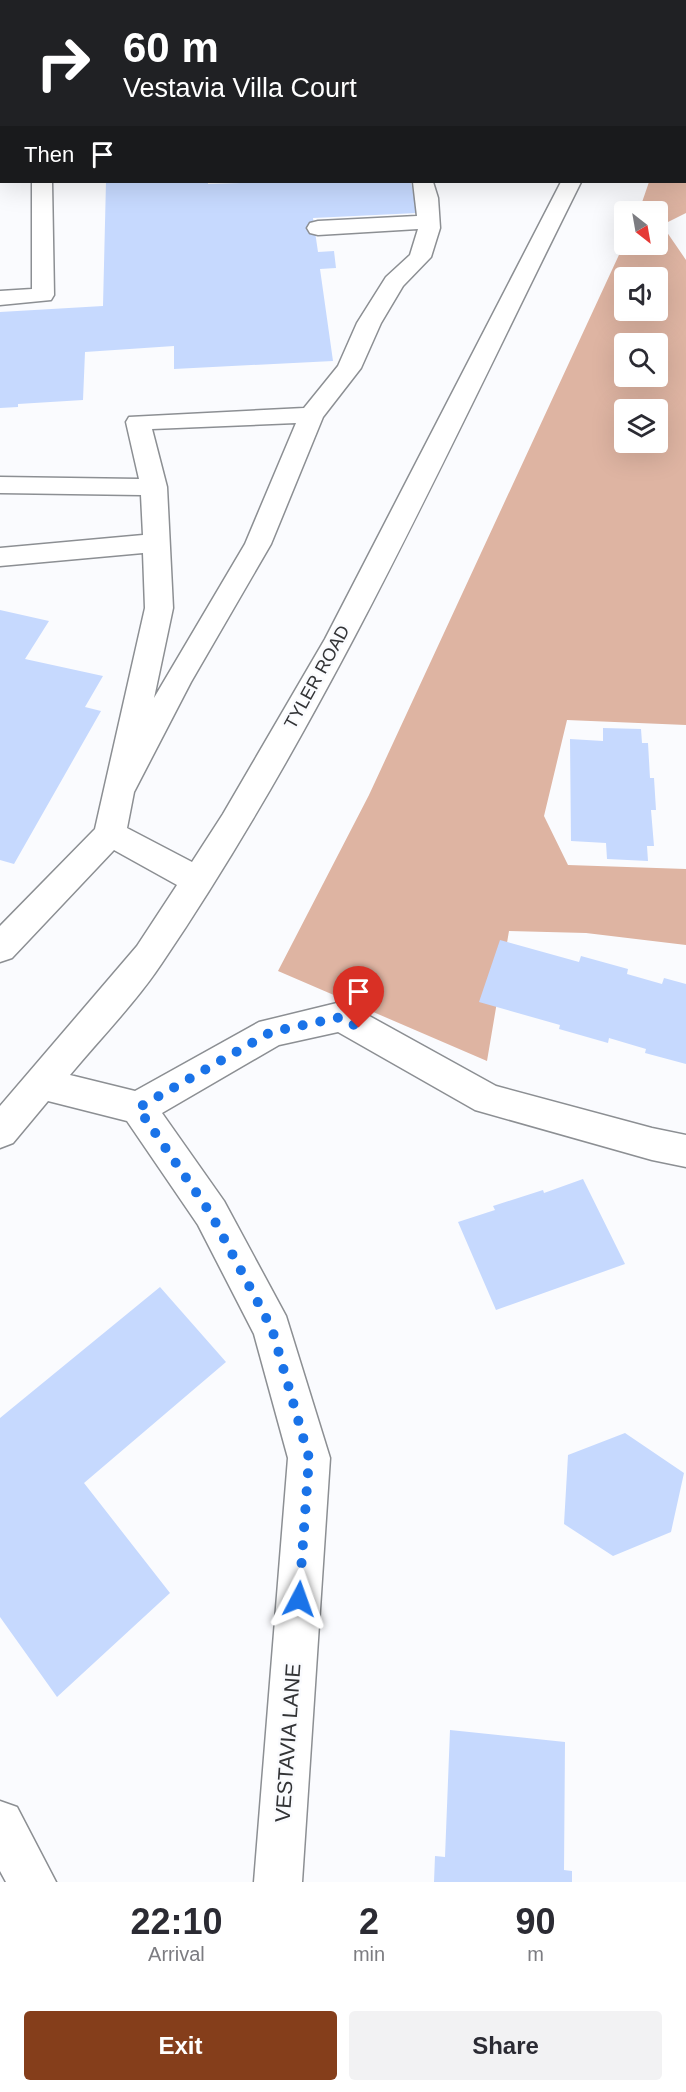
<!DOCTYPE html>
<style>
body{margin:0;font-family:Helvetica,sans-serif;background:#f2f2f3;color:#2b2b33;height:100vh;display:flex;flex-direction:column;font-size:22px;white-space:nowrap}
*{box-sizing:border-box;margin:0}
p{font-size:20px;color:#7c7c81}
.icon{flex:none;width:33px;height:33px;fill:none;stroke:currentColor;stroke-width:2;stroke-linecap:round;stroke-linejoin:round}
.map{position:relative;height:1882px;overflow:hidden}
.details{display:flex;flex-direction:column;background:#fff;flex:1}
.details>*{flex:none}
.banner{position:absolute;left:0px;top:0px;width:687px;height:183px;box-shadow:0 6px 24px #0002;background:#202124;color:#fff;overflow:hidden}
.needle{width:39px;rotate:149deg}
.tools{position:absolute;left:614px;top:201px;display:grid;gap:12px}
.tools a{display:grid;place-items:center;width:54px;height:54px;border-radius:6px;background:#fff;box-shadow:0 6px 24px #0002;font-size:30px}
.pin{position:absolute;display:grid;place-items:center;width:51px;height:51px;color:#fff;margin:-62px -26px;border-radius:50% 50% 50% 0;rotate:-45deg;box-shadow:0 0 6px #0007}
.pin .icon{rotate:45deg}
.me{position:absolute;width:66px;margin:-33px;rotate:4deg;stroke-linejoin:round;filter:drop-shadow(0 0 4px #0008)}
.turn{display:flex;align-items:center;gap:21px;height:126px;padding:0 24px;font-size:27px}
.turn .icon{width:78px;height:78px;stroke-width:2.5}
.turn b{display:block;font-size:42px;line-height:51px}
.then{display:flex;align-items:center;height:57px;padding:0 24px;background:#0003;gap:12px;font-size:22px}
.eta{display:flex;justify-content:space-evenly;align-items:center;height:102px;text-align:center}
.eta b{font-size:36px;font-weight:800;line-height:42px}
.button{display:flex;gap:12px;margin-top:auto;padding:12px 24px}
.button a{flex:1;height:69px;border-radius:6px;background:#853e1b;color:#fff;font-size:24px;font-weight:800;line-height:69px;text-align:center}
.button a+a{background:#f2f2f3;color:#2b2b33}
.map>svg:first-child{display:block}
.forest{fill:#deb4a2;fill-rule:evenodd}
.building{fill:#c6d9fe}
.lines{fill:none;stroke-linecap:round;stroke-linejoin:round}
.minor-casing{stroke:#8c8f93;stroke-width:3}
.highway-casing{stroke:#d6d6d7;stroke-width:3}
.minor{fill:#fff;fill-rule:evenodd}
.highway{fill:#ff7d3b;fill-rule:evenodd}
.route{stroke:#1a73e8;stroke-width:10;stroke-dasharray:0 18}
.labels{text-anchor:middle;stroke-width:5;stroke-linejoin:round;paint-order:stroke}
.street-label{font-size:18px;fill:#323335;stroke:#fafbfe}
.near-street-label{font-size:21px;fill:#323335;stroke:#fafbfe}
</style>
<div class="map">
<svg width="686" height="1882" viewBox="0 0 686 1882">
<rect width="100%" height="100%" fill="#fafbfe"/>
<path class="forest" d="M 686,135 L 686,213 L 662,225 L 686,260 L 686,725 L 567,720 L 544,816 L 568,865 L 686,869 L 686,945 L 586,933 L 509,931 L 487,1061 L 278,971 L 369,795 L 624,244 L 657,244 L 657,212 L 639,211 L 649,182 L 686,182 ZM 624,278 L 657,278 L 657,310 L 624,310 ZM 624,344 L 657,344 L 657,376 L 624,376 ZM 624,410 L 657,410 L 657,442 L 624,442 Z"/>
<path class="building" d="M 106,182 L 208,182 L 208,184 L 271,182 L 411,182 L 417,213 L 313,218 L 318,252 L 334,251 L 336,268 L 320,269 L 333,361 L 174,369 L 174,346 L 85,352 L 83,400 L 18,404 L 18,407 L 0,408 L 0,312 L 103,306 Z
M 0,610 L 49,621 L 25,659 L 103,676 L 85,707 L 101,711 L 14,864 L 0,860 Z
M 603,728 L 641,729 L 642,743 L 648,743 L 650,778 L 654,778 L 656,810 L 651,810 L 654,846 L 647,846 L 648,861 L 607,859 L 606,843 L 571,841 L 570,739 L 603,741 Z
M 500,940 L 579,962 L 581,956 L 628,969 L 627,974 L 662,984 L 664,978 L 686,984 L 686,1064 L 645,1053 L 646,1049 L 609,1038 L 608,1043 L 559,1029 L 560,1025 L 479,1002 Z
M 583,1179 L 625,1264 L 496,1310 L 458,1222 L 495,1210 L 493,1206 L 543,1190 L 544,1193 Z
M 160,1287 L 226,1362 L 84,1483 L 170,1593 L 57,1697 L 0,1617 L 0,1418 Z
M 625,1433 L 684,1473 L 671,1532 L 613,1556 L 564,1524 L 568,1455 Z
M 450,1730 L 565,1742 L 564,1870 L 572,1871 L 572,1882 L 434,1882 L 435,1856 L 445,1857 Z"/>
<g class="lines">
<g class="minor-casing">
<path id="minor" d="M 662,0 L 680,0 L 661,2 Z
M 0,135 L 2,135 L 2,147 L 0,147 Z
M 32,182 L 52,182 L 54,295 L 51,300 L 0,305 L 0,291 L 32,289 Z
M 413,182 L 433,182 L 438,198 L 440,228 L 431,257 L 403,286 L 381,323 L 361,368 L 323,417 L 271,544 L 191,682 L 134,792 L 127,828 L 192,862 L 223,814 L 325,639 L 561,182 L 581,182 C 450,445 327,719 162,963 C 137,1001 99,1040 70,1075 L 135,1091 L 259,1022 L 341,1002 L 353,1007 L 496,1086 L 652,1128 L 686,1135 L 686,1167 L 652,1160 L 475,1110 L 338,1032 L 279,1045 L 162,1113 L 224,1201 L 286,1316 L 330,1458 L 302,1882 L 254,1882 L 288,1458 L 254,1334 L 198,1225 L 127,1121 L 48,1101 L 13,1143 L 0,1148 L 0,1106 L 137,946 L 177,885 L 114,850 L 12,958 L 0,962 L 0,926 L 95,829 L 145,608 L 143,553 L 0,566 L 0,548 L 143,535 L 141,495 L 0,493 L 0,477 L 139,479 L 126,422 L 129,417 L 304,408 L 338,366 L 357,323 L 386,277 L 410,255 L 418,229 L 318,235 L 310,233 L 307,228 L 310,223 L 318,221 L 417,216 ZM 296,423 L 245,544 L 154,698 L 173,608 L 167,487 L 152,429 Z
M 0,1801 L 17,1807 L 56,1882 L 6,1882 L 0,1871 Z"/>
</g>
<g class="highway-casing">
<path id="highway" d="M 0,0 L 9,2 L 2,2 L 2,9 Z
M 59,0 L 115,0 L 58,2 Z
M 0,26 L 2,26 L 2,38 L 0,38 Z"/>
</g>
<use href="#minor" class="minor"/>
<use href="#highway" class="highway"/>
</g>
<g class="lines">
<path class="route" d="M 299,1599 L 309,1458 L 272,1329 L 211,1214 L 138,1108 L 271,1032 L 341,1017 L 359,1028"/>
</g>
<g class="labels">
<g class="street-label">
<text transform="translate(317 677) rotate(-61)" y="6">TYLER ROAD</text>
</g>
<g class="near-street-label">
<text transform="translate(288 1743) rotate(-86)" y="7">VESTAVIA LANE</text>
</g>
</g>
</svg>
<div class="tools">
<a><svg class="needle" viewBox="-14 -14 28 28"><path d="M0-13l5 13h-10z" fill="#e53935"/><path d="M0 13l5-13h-10z" fill="#7c7c81"/></svg></a>
<a><svg class="icon" aria-label="sound" viewBox="0 0 24 24"><path d="M4 9h4l5-4v14l-5-4H4zM17 9q2 3 0 6"/></svg></a>
<a><svg class="icon" aria-label="search" viewBox="0 0 24 24"><circle cx="10" cy="10" r="6"/><path d="M15 15l6 6"/></svg></a>
<a><svg class="icon" aria-label="layers" viewBox="0 0 24 24"><path d="M12 4l9 5-9 5-9-5zM3 14l9 5 9-5"/></svg></a>
</div>
<div class="pin" style="left:359px;top:1028px;background:#d93025"><svg class="icon" aria-label="arrive" viewBox="0 0 24 24"><path d="M6 21V4h12l-3 4 3 4H6"/></svg></div>
<svg class="me" style="left:299px;top:1599px" viewBox="-20 -20 40 40"><path d="M0-17L14 15 0 8-14 15z" fill="#1a73e8" stroke="#fff" stroke-width="4"/></svg>
<div class="banner">
<div class="turn"><svg class="icon" aria-label="right" viewBox="0 0 24 24"><path d="M7 20v-9h11M14 6l5 5-5 5"/></svg><div><b>60 m</b>Vestavia Villa Court</div></div>
<div class="then">Then<svg class="icon" aria-label="arrive" viewBox="0 0 24 24"><path d="M6 21V4h12l-3 4 3 4H6"/></svg></div>
</div>
</div>
<section class="details">
<div class="eta">
<div><b>22:10</b><p>Arrival</p></div>
<div><b>2</b><p>min</p></div>
<div><b>90</b><p>m</p></div>
</div>
<div class="button"><a>Exit</a><a>Share</a></div>
</section>
